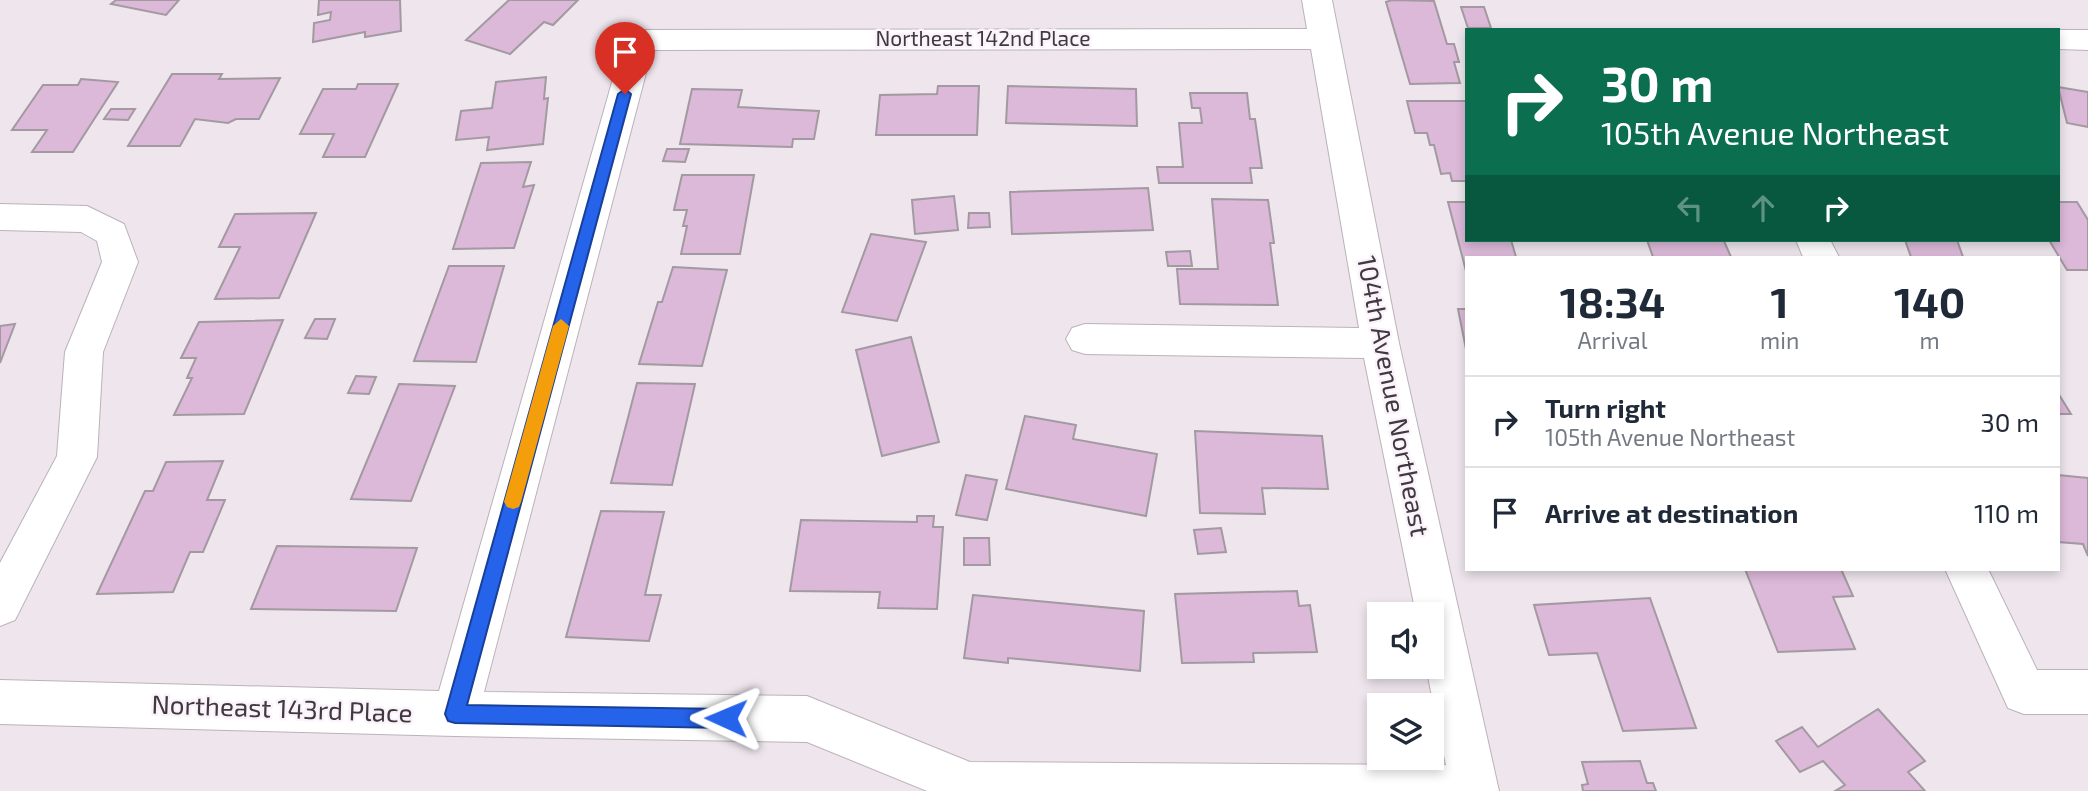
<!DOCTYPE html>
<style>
body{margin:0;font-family:"Exo 2",sans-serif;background:#f2f2f3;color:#1f2937;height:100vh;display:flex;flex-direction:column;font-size:26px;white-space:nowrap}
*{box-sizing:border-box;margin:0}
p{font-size:23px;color:#747a83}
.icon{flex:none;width:38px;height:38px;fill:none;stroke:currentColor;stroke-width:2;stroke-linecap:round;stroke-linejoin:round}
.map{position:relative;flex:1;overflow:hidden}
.panel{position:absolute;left:1465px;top:256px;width:595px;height:315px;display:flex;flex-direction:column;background:#fff;border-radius:0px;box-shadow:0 4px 10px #0003}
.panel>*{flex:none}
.guide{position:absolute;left:1465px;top:28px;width:595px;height:214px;border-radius:0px;box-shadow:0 4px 10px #0003;background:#0b6e4f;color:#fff;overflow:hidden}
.buttons{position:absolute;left:1367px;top:602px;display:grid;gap:14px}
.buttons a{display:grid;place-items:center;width:77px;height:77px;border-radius:0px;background:#fff;box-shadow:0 4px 10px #0003;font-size:35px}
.pin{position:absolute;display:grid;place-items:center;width:60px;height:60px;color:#fff;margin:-72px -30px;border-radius:50% 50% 50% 0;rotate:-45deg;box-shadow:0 0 7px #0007}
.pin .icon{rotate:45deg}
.me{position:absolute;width:77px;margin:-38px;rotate:271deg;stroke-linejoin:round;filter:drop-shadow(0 0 5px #0008)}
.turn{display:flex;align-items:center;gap:24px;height:147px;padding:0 21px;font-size:32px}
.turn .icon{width:91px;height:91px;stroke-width:2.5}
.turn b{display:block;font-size:49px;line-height:60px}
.lanes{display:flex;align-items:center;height:66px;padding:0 21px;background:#0003;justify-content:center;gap:35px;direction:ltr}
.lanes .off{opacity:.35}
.eta{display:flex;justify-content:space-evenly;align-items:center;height:119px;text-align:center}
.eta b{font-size:42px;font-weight:700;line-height:49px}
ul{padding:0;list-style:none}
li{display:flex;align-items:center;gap:21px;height:91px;padding:0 21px;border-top:2px solid #e0e1e3}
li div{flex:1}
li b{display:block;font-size:26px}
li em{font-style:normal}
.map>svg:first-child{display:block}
.building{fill:#dcb9d9;stroke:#a299a1;stroke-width:2}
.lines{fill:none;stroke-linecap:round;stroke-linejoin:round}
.minor-casing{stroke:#bbb2ba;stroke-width:2}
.minor{fill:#fff;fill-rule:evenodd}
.route{fill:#2563eb;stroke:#184099;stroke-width:2}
.slow{fill:#f59e0b}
.labels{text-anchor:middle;stroke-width:5;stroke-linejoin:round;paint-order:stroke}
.far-street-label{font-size:21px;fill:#3e3a3d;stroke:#fcf2fb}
.street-label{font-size:26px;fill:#3e3a3d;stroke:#fcf2fb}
</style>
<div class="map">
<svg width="2088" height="791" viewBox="0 0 2088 791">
<rect width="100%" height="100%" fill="#eee5ed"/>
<path class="building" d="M 116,0 L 179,0 L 166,15 L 111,4 Z
M 319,0 L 400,0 L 401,31 L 365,37 L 365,32 L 313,42 L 314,23 L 330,20 L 331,12 L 318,15 Z
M 509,0 L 578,0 L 553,25 L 544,22 L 510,54 L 466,40 Z
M 1392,0 L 1434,1 L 1447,44 L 1454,44 L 1459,62 L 1454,62 L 1460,83 L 1410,84 L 1386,2 Z
M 1461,7 L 1484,7 L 1491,28 L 1468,28 Z
M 172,74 L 222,74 L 219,79 L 280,78 L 259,119 L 236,119 L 228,123 L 195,119 L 180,146 L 128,146 Z
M 546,77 L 544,99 L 548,98 L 543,144 L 487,150 L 489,137 L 456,140 L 461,111 L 492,108 L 496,82 Z
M 81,79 L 118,82 L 73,152 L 32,152 L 47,130 L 12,130 L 43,85 L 78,85 Z
M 358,84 L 398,84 L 365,157 L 323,157 L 334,134 L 300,134 L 323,89 L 356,89 Z
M 938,86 L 979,86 L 977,135 L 876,135 L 880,95 L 937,94 Z
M 1008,86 L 1136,89 L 1137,126 L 1006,123 Z
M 2058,87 L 2088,92 L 2088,127 L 2067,123 Z
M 692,89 L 742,90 L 738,107 L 819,111 L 814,139 L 793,139 L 792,147 L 680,144 Z
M 1190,93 L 1247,93 L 1250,119 L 1255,119 L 1262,168 L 1250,168 L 1252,183 L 1159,183 L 1157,167 L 1183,167 L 1179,123 L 1202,123 L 1200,108 L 1192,108 Z
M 1407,101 L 1466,101 L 1466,181 L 1452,181 L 1450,173 L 1441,174 L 1434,145 L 1430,145 L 1427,133 L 1415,133 Z
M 111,109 L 135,109 L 128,120 L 104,119 Z
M 667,149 L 689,149 L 685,162 L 663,161 Z
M 531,162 L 523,187 L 534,185 L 514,248 L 453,249 L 481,163 Z
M 682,175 L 754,175 L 740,254 L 681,254 L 687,226 L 683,226 L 687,210 L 674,210 Z
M 1148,188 L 1153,230 L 1012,234 L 1010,192 Z
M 954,196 L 958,230 L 915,234 L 912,200 Z
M 1212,199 L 1268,200 L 1274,243 L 1270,243 L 1278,305 L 1180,304 L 1177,269 L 1218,269 Z
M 1448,202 L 1466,202 L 1466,240 L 1511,240 L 1516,257 L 1466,257 L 1466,271 Z
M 2058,202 L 2077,202 L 2088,220 L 2088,270 L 2067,270 L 2049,240 L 2058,240 Z
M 316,213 L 279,298 L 215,299 L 240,247 L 219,247 L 235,214 Z
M 969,213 L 989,213 L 990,227 L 968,228 Z
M 871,234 L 926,242 L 897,321 L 842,312 Z
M 1647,240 L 1724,241 L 1731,257 L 1653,257 Z
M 1905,240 L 1957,240 L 1963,257 L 1911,257 Z
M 1190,251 L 1192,266 L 1168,266 L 1166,252 Z
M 449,266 L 504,266 L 476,362 L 414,361 Z
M 673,267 L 727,270 L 702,366 L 639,364 L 658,302 L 662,302 Z
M 1458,309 L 1466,309 L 1466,349 Z
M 315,319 L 335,319 L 327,339 L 305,338 Z
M 283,320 L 244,414 L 174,415 L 192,378 L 187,378 L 196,358 L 181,358 L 199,322 Z
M 15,324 L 0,363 L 0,326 Z
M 911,337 L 939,442 L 882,456 L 856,350 Z
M 356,376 L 376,377 L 369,394 L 348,393 Z
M 637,383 L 695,384 L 672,485 L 611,483 Z
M 399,384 L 455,386 L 411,501 L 351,499 Z
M 2058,393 L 2071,414 L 2058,414 Z
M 1025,416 L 1076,425 L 1073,439 L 1157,454 L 1146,516 L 1006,489 Z
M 1195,431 L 1322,436 L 1328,489 L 1262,488 L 1265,514 L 1200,513 Z
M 223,461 L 207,500 L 225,500 L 203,552 L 190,552 L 173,592 L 97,594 L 145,491 L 153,491 L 166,462 Z
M 966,475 L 997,480 L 987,520 L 956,515 Z
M 2058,475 L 2088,478 L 2088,556 L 2083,544 L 2058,542 Z
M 601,511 L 664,512 L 645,595 L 661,595 L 649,641 L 566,637 Z
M 917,516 L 934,516 L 933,527 L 943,527 L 937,609 L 878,608 L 880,592 L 790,591 L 801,520 L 917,522 Z
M 1221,528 L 1226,552 L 1198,554 L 1194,530 Z
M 964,538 L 989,538 L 990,565 L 964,565 Z
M 277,546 L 417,548 L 396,611 L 251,609 Z
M 1745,569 L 1841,569 L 1853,596 L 1833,597 L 1855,649 L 1778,652 Z
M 1297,591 L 1299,606 L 1310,605 L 1317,652 L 1253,653 L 1254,662 L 1182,663 L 1175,594 Z
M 973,595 L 1144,611 L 1140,671 L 1008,658 L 1008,663 L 964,658 Z
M 1650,598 L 1696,728 L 1623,731 L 1597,653 L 1549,655 L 1534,605 Z
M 1878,709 L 1925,761 L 1908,772 L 1925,791 L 1835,791 L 1845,785 L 1823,761 L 1800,772 L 1776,741 L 1802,727 L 1818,747 Z
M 1640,761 L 1647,783 L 1653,783 L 1656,791 L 1583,791 L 1582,785 L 1588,784 L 1582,762 Z"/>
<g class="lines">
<g class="minor-casing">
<path id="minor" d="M 1302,0 L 1332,0 L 1399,343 L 1499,791 L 927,791 L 807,742 L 455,736 L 0,724 L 0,680 L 439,691 L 624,40 L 628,33 L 639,30 L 1307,29 ZM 1311,49 L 1359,328 L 1085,324 L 1072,328 L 1066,339 L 1072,350 L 1085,354 L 1364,358 L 1416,614 L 1432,614 L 1432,667 L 1426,667 L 1446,765 L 970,762 L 807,696 L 484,692 L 652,50 Z
M 2054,30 L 2088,30 L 2088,50 L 2058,49 L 2058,30 Z
M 0,204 L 87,206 L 124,224 L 138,262 L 103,352 L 97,457 L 15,620 L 0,626 L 0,563 L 57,456 L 65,352 L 102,262 L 97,241 L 81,232 L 0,230 Z
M 1796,240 L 1830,240 L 1839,257 L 1803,257 Z
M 1945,569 L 1988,569 L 2037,670 L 2088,670 L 2088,714 L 2024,714 L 2008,708 Z"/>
</g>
<use href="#minor" class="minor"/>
</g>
<path class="route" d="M 625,89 L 631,94 L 467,705 L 726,709 L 732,712 L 735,718 L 732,725 L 726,728 L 455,723 L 448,721 L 445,714 L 618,94 Z"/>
<path class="slow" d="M 561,319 L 569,326 L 521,502 L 519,507 L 513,509 L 507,507 L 504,502 L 553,326 Z"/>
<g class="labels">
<g class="far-street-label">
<text x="983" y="46">Northeast 142nd Place</text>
</g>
<g class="street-label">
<text transform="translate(1393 396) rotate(79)" y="9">104th Avenue Northeast</text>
<text transform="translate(282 709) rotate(2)" y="9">Northeast 143rd Place</text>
</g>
</g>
</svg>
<div class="buttons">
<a><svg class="icon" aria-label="sound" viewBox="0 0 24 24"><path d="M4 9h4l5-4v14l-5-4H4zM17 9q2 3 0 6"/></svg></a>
<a><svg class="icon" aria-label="layers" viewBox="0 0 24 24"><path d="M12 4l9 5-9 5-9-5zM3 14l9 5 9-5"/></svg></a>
</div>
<div class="pin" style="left:625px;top:94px;background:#d93025"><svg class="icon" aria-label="arrive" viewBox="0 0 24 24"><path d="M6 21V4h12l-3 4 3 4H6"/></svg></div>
<svg class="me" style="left:726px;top:718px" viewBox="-20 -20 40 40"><path d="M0-17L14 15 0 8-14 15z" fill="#2563eb" stroke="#fff" stroke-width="4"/></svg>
<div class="guide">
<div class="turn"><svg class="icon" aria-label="right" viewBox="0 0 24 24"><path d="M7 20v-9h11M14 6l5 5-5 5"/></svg><div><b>30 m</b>105th Avenue Northeast</div></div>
<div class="lanes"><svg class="icon off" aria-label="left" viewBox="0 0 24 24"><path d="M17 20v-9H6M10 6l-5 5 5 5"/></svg><svg class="icon off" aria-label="ahead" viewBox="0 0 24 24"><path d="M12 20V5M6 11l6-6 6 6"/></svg><svg class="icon" aria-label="right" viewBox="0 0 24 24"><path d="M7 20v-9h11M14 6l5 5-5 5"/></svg></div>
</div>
<section class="panel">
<div class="eta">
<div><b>18:34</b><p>Arrival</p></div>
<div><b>1</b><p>min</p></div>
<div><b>140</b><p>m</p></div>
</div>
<ul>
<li><svg class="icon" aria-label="right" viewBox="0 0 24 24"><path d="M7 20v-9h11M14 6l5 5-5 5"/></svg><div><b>Turn right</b><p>105th Avenue Northeast</p></div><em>30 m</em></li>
<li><svg class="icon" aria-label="arrive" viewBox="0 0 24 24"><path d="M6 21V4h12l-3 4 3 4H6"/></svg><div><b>Arrive at destination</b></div><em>110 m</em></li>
</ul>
</section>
</div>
